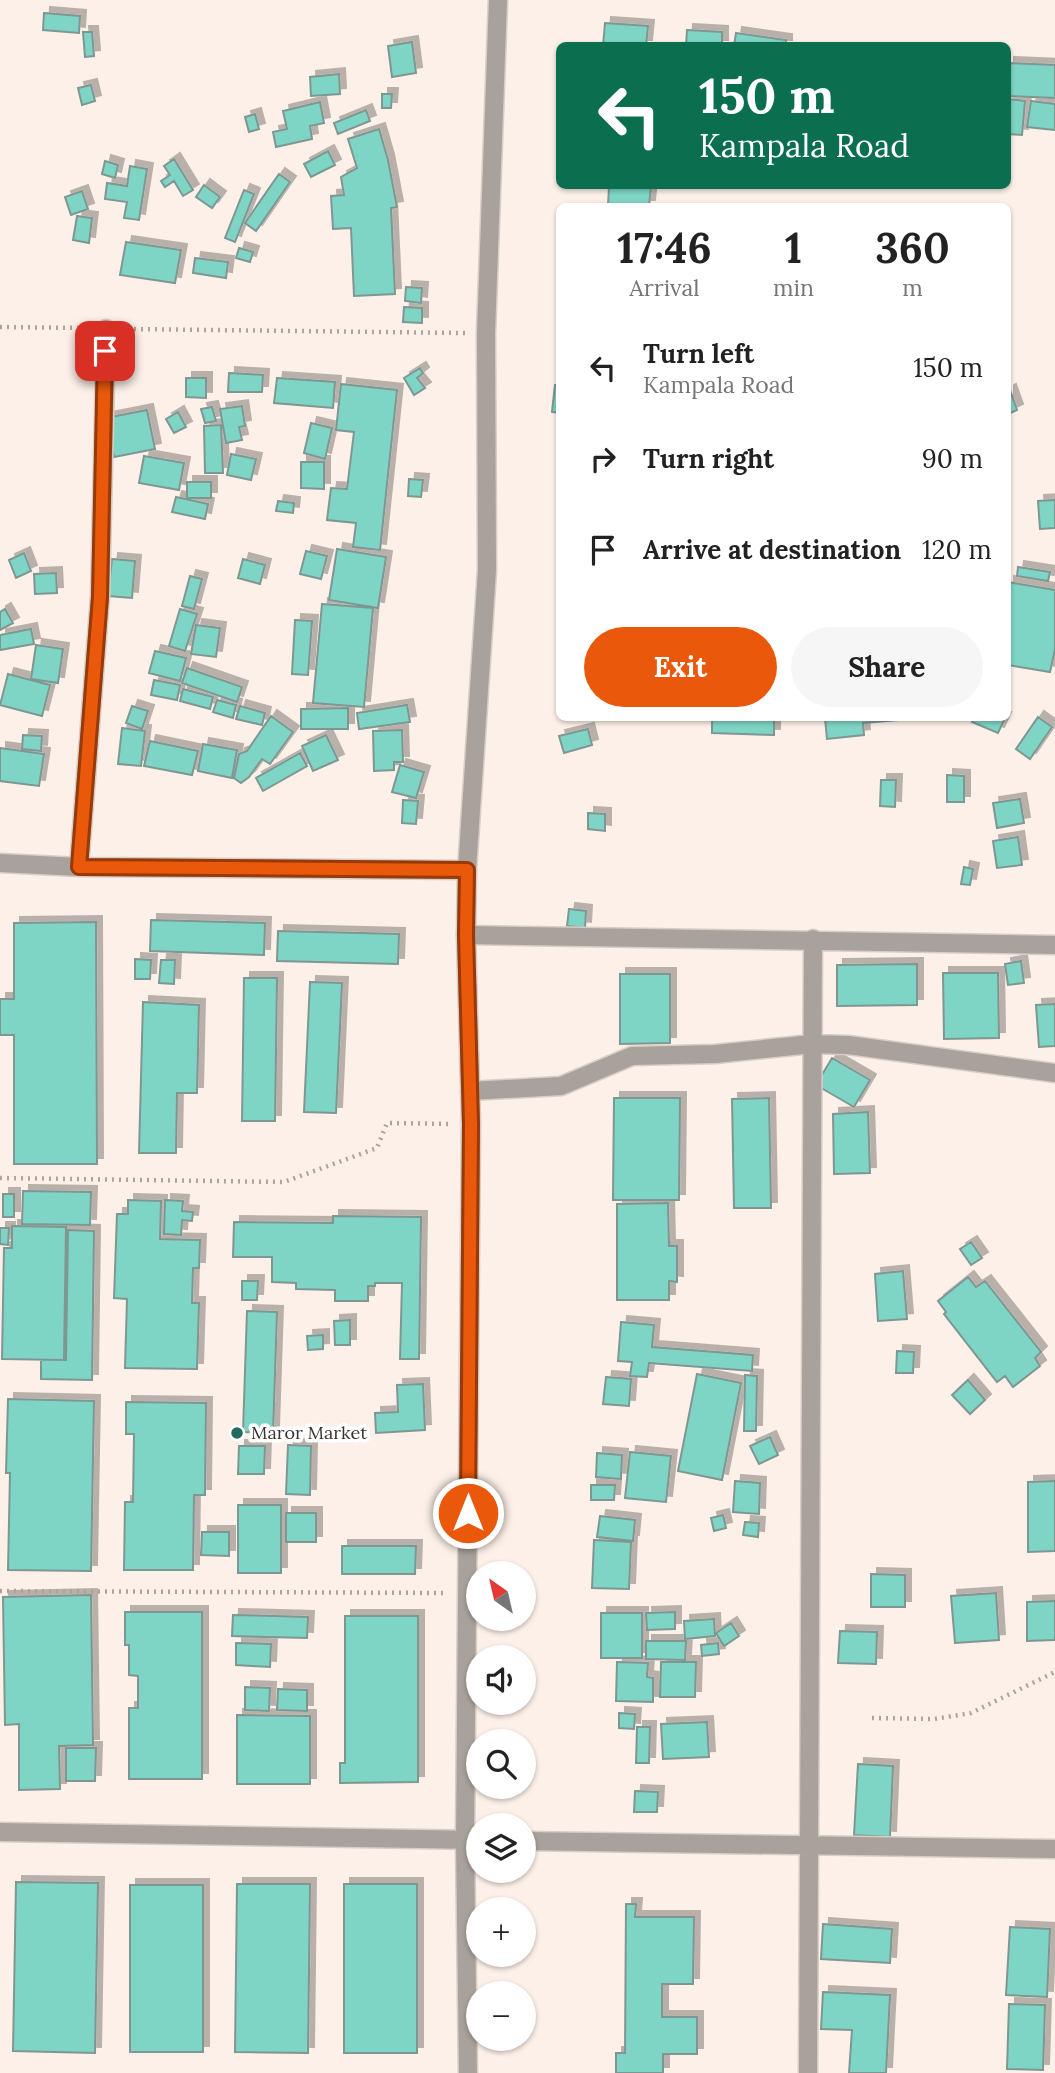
<!DOCTYPE html>
<meta charset="utf-8">
<style>
body{margin:0;font-family:Lora,serif;background:#f6f6f6;color:#222;height:100vh;display:flex;flex-direction:column;font-size:26px;white-space:nowrap}
*{box-sizing:border-box;margin:0}
p{font-size:23px;color:#767676}
.icon{flex:none;width:38px;height:38px;fill:none;stroke:currentColor;stroke-width:2;stroke-linecap:round;stroke-linejoin:round}
.map{position:relative;flex:1;overflow:hidden}
.details{position:absolute;left:556px;top:203px;width:455px;height:518px;display:flex;flex-direction:column;background:#fff;border-radius:10px;box-shadow:0 2px 5px #0004}
.details>*{flex:none}
.top-card{position:absolute;left:556px;top:42px;width:455px;height:147px;border-radius:10px;box-shadow:0 2px 5px #0004;background:#0b6e4f;color:#fff;overflow:hidden}
.needle{width:46px;rotate:326deg}
.buttons{position:absolute;left:466px;top:1561px;display:grid;gap:14px}
.buttons a{display:grid;place-items:center;width:70px;height:70px;border-radius:50%;background:#fff;box-shadow:0 2px 5px #0004;font-size:35px}
.pin{position:absolute;display:grid;place-items:center;width:60px;height:60px;color:#fff;margin:-30px;border-radius:14px;box-shadow:0 4px 10px #0006}
.me{position:absolute;width:77px;margin:-38px;rotate:0deg;stroke-linejoin:round;filter:drop-shadow(0 0 5px #0008)}
.turn{display:flex;align-items:center;gap:24px;height:147px;padding:0 28px;font-size:32px}
.turn .icon{width:91px;height:91px;stroke-width:2.5}
.turn b{display:block;font-size:49px;line-height:60px}
.eta{display:flex;justify-content:space-evenly;align-items:center;height:119px;text-align:center}
.eta b{font-size:42px;font-weight:700;line-height:49px}
.cta{display:flex;gap:14px;margin-top:auto;padding:14px 28px}
.cta a{flex:1;height:80px;border-radius:42px;background:#ea580c;color:#fff;font-size:28px;font-weight:700;line-height:80px;text-align:center}
.cta a+a{background:#f6f6f6;color:#222}
ul{padding:0;list-style:none}
li{display:flex;align-items:center;gap:21px;height:91px;padding:0 28px}
li div{flex:1}
li b{display:block;font-size:26px}
li em{font-style:normal}
.map>svg:first-child{display:block}
.building{fill:#7fd5c5;stroke:#7f9792;stroke-width:2;filter:url(#shadow)}
.lines{fill:none;stroke-linecap:round;stroke-linejoin:round}
.minor-casing{stroke:#d9cec6;stroke-width:21}
.tertiary-casing{stroke:#d9cec6;stroke-width:21}
.path{stroke:#aea39c;stroke-width:4.5;stroke-dasharray:2 5;stroke-linecap:butt}
.minor{stroke:#a9a19b;stroke-width:18}
.tertiary{stroke:#a9a19b;stroke-width:18}
.route-casing{stroke:#983908;stroke-width:18}
.route{stroke:#ea580c;stroke-width:12}
.poi-dot{fill:#236a5f;stroke:#fff;stroke-width:2.5}
.labels{text-anchor:middle;stroke-width:7;stroke-linejoin:round;paint-order:stroke}
.poi-label{font-size:18px;fill:#3a322d;stroke:#fff;text-anchor:start}
</style>
<div class="map">
<svg width="1055" height="2073" viewBox="0 0 1055 2073">
<defs>
<filter id="shadow"><feDropShadow dx="6" dy="-6" stdDeviation="0" flood-color="#0004"/></filter>
</defs>
<rect width="100%" height="100%" fill="#fcf0e8"/>
<path class="building" d="M 44,13 L 80,16 L 79,33 L 43,30 Z
M 605,23 L 648,26 L 646,46 L 603,46 Z
M 687,30 L 722,32 L 722,46 L 686,46 Z
M 83,32 L 92,32 L 94,56 L 85,57 Z
M 736,33 L 786,40 L 786,46 L 734,46 Z
M 412,42 L 416,73 L 392,77 L 388,46 Z
M 1008,63 L 1055,65 L 1055,98 L 1008,96 Z
M 339,74 L 340,94 L 311,96 L 310,77 Z
M 91,85 L 95,101 L 82,105 L 78,88 Z
M 382,94 L 392,94 L 391,108 L 382,108 Z
M 1008,99 L 1025,101 L 1022,135 L 1008,134 Z
M 1031,101 L 1055,104 L 1055,130 L 1027,127 Z
M 320,102 L 324,123 L 310,126 L 312,139 L 276,147 L 273,132 L 287,129 L 283,111 Z
M 366,110 L 370,121 L 338,134 L 334,123 Z
M 255,114 L 259,129 L 249,132 L 245,117 Z
M 379,129 L 388,160 L 397,207 L 391,208 L 395,294 L 354,296 L 351,228 L 333,229 L 331,196 L 344,195 L 341,177 L 357,168 L 348,139 Z
M 328,151 L 335,165 L 311,177 L 304,164 Z
M 174,159 L 193,190 L 183,196 L 174,181 L 165,187 L 161,181 L 170,175 L 164,166 Z
M 105,161 L 118,165 L 115,178 L 102,174 Z
M 130,166 L 147,169 L 139,220 L 124,218 L 127,202 L 105,199 L 107,183 L 127,186 Z
M 279,174 L 290,182 L 256,231 L 245,223 Z
M 204,185 L 220,197 L 212,208 L 196,197 Z
M 609,186 L 651,186 L 649,206 L 608,206 Z
M 244,190 L 254,194 L 235,242 L 225,238 Z
M 82,191 L 88,209 L 71,215 L 65,197 Z
M 77,216 L 92,218 L 89,243 L 73,240 Z
M 126,242 L 181,250 L 175,283 L 120,275 Z
M 239,248 L 253,252 L 250,262 L 236,258 Z
M 195,258 L 228,262 L 226,278 L 193,273 Z
M 406,287 L 422,288 L 421,303 L 405,301 Z
M 404,307 L 422,308 L 422,323 L 403,322 Z
M 420,368 L 423,373 L 417,378 L 425,388 L 414,395 L 404,378 Z
M 229,373 L 263,375 L 262,392 L 228,392 Z
M 186,378 L 206,378 L 206,398 L 186,397 Z
M 277,378 L 335,382 L 333,408 L 274,403 Z
M 341,384 L 397,390 L 380,550 L 353,547 L 356,523 L 327,520 L 331,488 L 347,489 L 354,432 L 336,430 Z
M 555,385 L 560,386 L 560,413 L 552,412 Z
M 1010,390 L 1017,410 L 1008,414 L 1008,391 Z
M 242,406 L 245,426 L 239,427 L 242,440 L 226,443 L 220,409 Z
M 212,407 L 216,421 L 205,423 L 201,409 Z
M 147,410 L 155,449 L 114,457 L 106,418 Z
M 178,412 L 186,427 L 174,433 L 166,419 Z
M 311,423 L 332,428 L 325,459 L 304,453 Z
M 221,425 L 223,473 L 205,473 L 204,426 Z
M 231,454 L 256,459 L 251,480 L 227,475 Z
M 144,456 L 184,463 L 179,490 L 139,483 Z
M 301,462 L 324,462 L 324,489 L 301,488 Z
M 409,479 L 423,480 L 421,497 L 408,496 Z
M 187,482 L 211,482 L 211,498 L 187,498 Z
M 176,497 L 208,504 L 205,519 L 172,512 Z
M 1055,500 L 1055,528 L 1040,529 L 1038,501 Z
M 278,501 L 294,503 L 293,513 L 276,511 Z
M 337,549 L 386,557 L 378,608 L 329,600 Z
M 306,551 L 327,556 L 321,579 L 300,574 Z
M 24,553 L 31,571 L 16,578 L 9,560 Z
M 112,559 L 135,561 L 132,598 L 108,596 Z
M 243,559 L 265,565 L 260,584 L 238,578 Z
M 1018,567 L 1050,572 L 1048,581 L 1017,576 Z
M 56,573 L 57,593 L 35,594 L 34,574 Z
M 190,576 L 202,579 L 194,609 L 182,606 Z
M 1008,582 L 1055,590 L 1055,649 L 1050,672 L 1008,665 Z
M 322,604 L 373,608 L 364,707 L 313,703 Z
M 5,609 L 13,623 L 0,630 L 0,612 Z
M 180,609 L 197,614 L 185,651 L 169,646 Z
M 295,620 L 312,621 L 308,675 L 292,674 Z
M 196,625 L 220,628 L 216,657 L 191,654 Z
M 31,629 L 34,644 L 0,650 L 0,635 Z
M 36,645 L 63,649 L 58,683 L 31,679 Z
M 155,651 L 186,658 L 180,681 L 149,673 Z
M 187,668 L 242,687 L 237,702 L 182,683 Z
M 8,674 L 50,685 L 42,716 L 0,705 Z
M 154,680 L 180,685 L 177,700 L 151,695 Z
M 183,689 L 213,697 L 210,709 L 180,701 Z
M 217,700 L 236,705 L 233,718 L 213,712 Z
M 407,705 L 410,722 L 359,729 L 357,713 Z
M 132,706 L 148,711 L 142,729 L 126,723 Z
M 240,706 L 265,713 L 262,725 L 236,719 Z
M 348,708 L 348,729 L 301,729 L 301,709 Z
M 271,716 L 293,732 L 270,764 L 262,759 L 249,777 L 241,783 L 234,778 L 239,754 L 247,751 Z
M 1038,717 L 1052,727 L 1030,759 L 1016,749 Z
M 712,718 L 774,718 L 774,735 L 712,733 Z
M 825,718 L 923,718 L 863,723 L 864,735 L 827,739 Z
M 974,718 L 1005,718 L 998,733 L 972,722 Z
M 122,728 L 145,731 L 141,766 L 118,764 Z
M 588,729 L 592,745 L 564,753 L 559,736 Z
M 402,730 L 403,762 L 394,762 L 394,770 L 374,771 L 373,731 Z
M 23,735 L 42,736 L 41,751 L 22,749 Z
M 326,735 L 338,760 L 313,771 L 302,746 Z
M 150,741 L 198,751 L 192,775 L 144,766 Z
M 203,744 L 237,750 L 232,778 L 198,771 Z
M 0,748 L 44,754 L 39,786 L 0,781 Z
M 300,753 L 307,766 L 263,791 L 256,778 Z
M 400,765 L 424,772 L 416,798 L 392,792 Z
M 947,775 L 964,776 L 964,802 L 947,802 Z
M 881,780 L 896,780 L 895,807 L 880,806 Z
M 1020,799 L 1024,823 L 997,828 L 993,803 Z
M 403,800 L 418,801 L 416,824 L 402,823 Z
M 588,813 L 605,814 L 605,831 L 588,829 Z
M 1018,837 L 1022,865 L 997,868 L 993,841 Z
M 964,867 L 973,869 L 970,885 L 961,884 Z
M 569,909 L 586,911 L 585,928 L 567,926 Z
M 151,920 L 265,923 L 264,955 L 150,951 Z
M 96,922 L 97,1164 L 14,1164 L 14,1035 L 0,1035 L 0,999 L 14,999 L 14,923 Z
M 278,931 L 399,934 L 398,964 L 277,961 Z
M 135,959 L 151,960 L 150,979 L 135,979 Z
M 161,960 L 175,960 L 174,984 L 159,983 Z
M 1021,961 L 1024,983 L 1008,985 L 1005,964 Z
M 917,964 L 917,1005 L 837,1006 L 837,965 Z
M 943,973 L 998,973 L 999,1038 L 944,1039 Z
M 620,974 L 670,974 L 670,1043 L 620,1044 Z
M 244,978 L 277,978 L 275,1121 L 242,1121 Z
M 310,982 L 342,983 L 336,1113 L 304,1112 Z
M 143,1002 L 199,1005 L 197,1093 L 177,1093 L 176,1153 L 139,1153 Z
M 1055,1004 L 1055,1046 L 1039,1047 L 1036,1005 Z
M 832,1058 L 870,1080 L 854,1107 L 816,1085 Z
M 614,1098 L 680,1098 L 679,1200 L 613,1200 Z
M 769,1098 L 771,1208 L 734,1208 L 732,1099 Z
M 868,1112 L 870,1173 L 834,1174 L 833,1114 Z
M 23,1191 L 91,1192 L 90,1225 L 22,1224 Z
M 3,1194 L 14,1194 L 14,1217 L 3,1217 Z
M 128,1200 L 161,1201 L 160,1239 L 200,1240 L 199,1268 L 193,1268 L 192,1303 L 199,1303 L 197,1369 L 125,1368 L 127,1299 L 114,1298 L 117,1214 L 128,1214 Z
M 165,1200 L 183,1201 L 182,1211 L 193,1212 L 192,1221 L 182,1220 L 181,1235 L 164,1234 Z
M 668,1203 L 669,1246 L 677,1246 L 677,1282 L 669,1281 L 669,1300 L 617,1300 L 617,1204 Z
M 333,1216 L 421,1217 L 419,1359 L 400,1359 L 402,1283 L 375,1283 L 375,1286 L 368,1286 L 368,1301 L 335,1301 L 335,1290 L 296,1289 L 296,1283 L 272,1282 L 272,1257 L 233,1257 L 234,1222 L 333,1223 Z
M 12,1226 L 66,1227 L 64,1360 L 2,1359 L 4,1248 L 12,1248 Z
M 0,1228 L 9,1228 L 8,1245 L 0,1244 Z
M 68,1230 L 94,1231 L 92,1380 L 41,1379 L 41,1360 L 66,1360 Z
M 971,1242 L 982,1258 L 971,1265 L 960,1249 Z
M 903,1271 L 907,1319 L 878,1321 L 875,1274 Z
M 968,1277 L 976,1287 L 985,1281 L 1041,1352 L 1035,1358 L 1040,1366 L 1013,1387 L 1005,1376 L 997,1382 L 944,1314 L 946,1312 L 938,1301 Z
M 242,1281 L 258,1281 L 257,1300 L 242,1300 Z
M 247,1311 L 277,1312 L 273,1433 L 243,1432 Z
M 350,1320 L 350,1345 L 335,1345 L 334,1321 Z
M 621,1322 L 654,1325 L 652,1347 L 753,1355 L 752,1371 L 649,1363 L 647,1377 L 630,1376 L 632,1362 L 618,1361 Z
M 323,1335 L 323,1349 L 308,1350 L 307,1336 Z
M 897,1351 L 914,1352 L 913,1373 L 896,1373 Z
M 697,1374 L 741,1383 L 722,1480 L 678,1471 Z
M 745,1375 L 757,1376 L 756,1431 L 744,1431 Z
M 606,1377 L 631,1379 L 629,1406 L 603,1404 Z
M 968,1380 L 985,1400 L 970,1414 L 952,1395 Z
M 423,1384 L 425,1430 L 376,1433 L 375,1413 L 398,1412 L 397,1385 Z
M 8,1399 L 94,1401 L 91,1571 L 8,1570 L 10,1473 L 6,1473 Z
M 126,1402 L 206,1403 L 205,1495 L 194,1495 L 193,1570 L 124,1570 L 125,1502 L 133,1502 L 134,1434 L 126,1434 Z
M 770,1437 L 778,1455 L 759,1464 L 750,1446 Z
M 288,1445 L 311,1446 L 310,1495 L 286,1494 Z
M 239,1446 L 265,1446 L 264,1474 L 238,1474 Z
M 630,1452 L 671,1456 L 666,1502 L 625,1498 Z
M 597,1453 L 622,1455 L 621,1479 L 596,1477 Z
M 735,1481 L 760,1483 L 759,1514 L 733,1512 Z
M 1055,1481 L 1055,1551 L 1028,1552 L 1028,1482 Z
M 591,1485 L 615,1485 L 614,1500 L 591,1500 Z
M 238,1505 L 281,1505 L 281,1573 L 238,1573 Z
M 286,1513 L 316,1513 L 316,1542 L 286,1542 Z
M 723,1515 L 726,1528 L 714,1531 L 711,1518 Z
M 600,1516 L 635,1520 L 633,1541 L 597,1537 Z
M 745,1522 L 759,1523 L 758,1537 L 743,1535 Z
M 202,1532 L 229,1532 L 229,1556 L 201,1555 Z
M 594,1540 L 631,1542 L 629,1589 L 592,1588 Z
M 342,1546 L 416,1546 L 415,1574 L 342,1574 Z
M 871,1574 L 905,1575 L 905,1607 L 871,1607 Z
M 996,1593 L 999,1640 L 955,1643 L 951,1596 Z
M 91,1595 L 93,1745 L 59,1746 L 60,1789 L 19,1790 L 19,1724 L 5,1725 L 3,1597 Z
M 1055,1601 L 1055,1640 L 1027,1641 L 1027,1602 Z
M 125,1612 L 202,1612 L 202,1779 L 129,1779 L 129,1708 L 138,1708 L 138,1676 L 129,1675 L 129,1645 L 125,1645 Z
M 675,1612 L 675,1629 L 647,1630 L 646,1613 Z
M 601,1613 L 642,1613 L 642,1658 L 601,1658 Z
M 233,1615 L 308,1617 L 307,1638 L 232,1636 Z
M 345,1616 L 418,1616 L 418,1782 L 340,1783 L 340,1763 L 345,1763 Z
M 714,1619 L 715,1636 L 685,1639 L 684,1621 Z
M 731,1623 L 739,1636 L 724,1646 L 716,1633 Z
M 840,1631 L 877,1632 L 876,1664 L 838,1663 Z
M 646,1641 L 686,1641 L 685,1660 L 646,1659 Z
M 236,1643 L 271,1644 L 270,1667 L 236,1665 Z
M 718,1643 L 719,1654 L 702,1656 L 701,1645 Z
M 617,1662 L 648,1663 L 647,1677 L 653,1678 L 653,1702 L 616,1701 Z
M 661,1662 L 696,1662 L 695,1697 L 660,1697 Z
M 245,1687 L 270,1688 L 269,1711 L 245,1710 Z
M 278,1689 L 307,1690 L 307,1711 L 277,1710 Z
M 619,1713 L 635,1714 L 634,1729 L 619,1728 Z
M 237,1715 L 310,1716 L 310,1784 L 237,1784 Z
M 707,1722 L 709,1757 L 663,1759 L 661,1724 Z
M 637,1727 L 650,1727 L 649,1763 L 636,1763 Z
M 66,1748 L 96,1748 L 95,1781 L 66,1781 Z
M 858,1764 L 893,1766 L 890,1837 L 854,1835 Z
M 635,1791 L 658,1792 L 657,1812 L 634,1812 Z
M 16,1882 L 98,1883 L 95,2053 L 13,2051 Z
M 237,1884 L 310,1884 L 308,2053 L 235,2052 Z
M 344,1884 L 417,1884 L 417,2053 L 344,2053 Z
M 130,1885 L 203,1885 L 203,2052 L 130,2052 Z
M 626,1904 L 636,1904 L 635,1917 L 694,1917 L 693,1984 L 662,1984 L 662,2017 L 697,2017 L 697,2054 L 663,2054 L 663,2073 L 616,2073 L 616,2053 L 625,2053 Z
M 823,1924 L 892,1929 L 890,1963 L 821,1959 Z
M 1010,1927 L 1050,1929 L 1047,1997 L 1006,1995 Z
M 823,1992 L 890,1995 L 886,2073 L 849,2073 L 852,2030 L 821,2029 Z
M 1009,2004 L 1045,2005 L 1043,2070 L 1007,2069 Z"/>
<g class="lines">
<g class="minor-casing">
<path id="minor" d="M 0,863 L 79,867 L 467,870
M 79,867 L 100,597 L 106,329
M 466,935 L 1055,945
M 470,1091 L 561,1086 L 632,1056 L 715,1054 L 812,1044 L 848,1045 L 1055,1073
M 0,1832 L 478,1840
M 523,1841 L 1055,1849
M 808,2073 L 813,939"/>
</g>
<g class="tertiary-casing">
<path id="tertiary" d="M 468,2073 L 465,1840 L 471,1124 L 466,935 L 467,870 L 487,570 L 486,333 L 498,0"/>
</g>
<path class="path" d="M 0,327 L 87,328
M 127,329 L 465,333
M 0,1178 L 284,1182 L 377,1148 L 387,1123 L 452,1124
M 0,1591 L 447,1593
M 872,1718 L 934,1719 L 971,1713 L 1055,1672"/>
<use href="#minor" class="minor"/>
<use href="#tertiary" class="tertiary"/>
</g>
<g class="lines">
<g class="route-casing">
<path id="route" d="M 105,351 L 100,597 L 79,867 L 467,870 L 466,935 L 471,1124 L 468,1513"/>
</g>
<use href="#route" class="route"/>
</g>
<circle class="poi-dot" cx="237" cy="1433" r="7"/>
<g class="labels">
<g class="poi-label">
<text x="251" y="1439">Maror Market</text>
</g>
</g>
</svg>
<div class="buttons">
<a><svg class="needle" viewBox="-14 -14 28 28"><path d="M0-13l5 13h-10z" fill="#e53935"/><path d="M0 13l5-13h-10z" fill="#767676"/></svg></a>
<a><svg class="icon" aria-label="sound" viewBox="0 0 24 24"><path d="M4 9h4l5-4v14l-5-4H4zM17 9q2 3 0 6"/></svg></a>
<a><svg class="icon" aria-label="search" viewBox="0 0 24 24"><circle cx="10" cy="10" r="6"/><path d="M15 15l6 6"/></svg></a>
<a><svg class="icon" aria-label="layers" viewBox="0 0 24 24"><path d="M12 4l9 5-9 5-9-5zM3 14l9 5 9-5"/></svg></a>
<a>+</a>
<a>−</a>
</div>
<div class="pin" style="left:105px;top:351px;background:#d93025"><svg class="icon" aria-label="arrive" viewBox="0 0 24 24"><path d="M6 21V4h12l-3 4 3 4H6"/></svg></div>
<svg class="me" style="left:468px;top:1513px" viewBox="-20 -20 40 40"><circle r="17" fill="#ea580c" stroke="#fff" stroke-width="3"/><path d="M0-11L8 9 0 5-8 9z" fill="#fff"/></svg>
<div class="top-card">
<div class="turn"><svg class="icon" aria-label="left" viewBox="0 0 24 24"><path d="M17 20v-9H6M10 6l-5 5 5 5"/></svg><div><b>150 m</b>Kampala Road</div></div>
</div>
<section class="details">
<div class="eta">
<div><b>17:46</b><p>Arrival</p></div>
<div><b>1</b><p>min</p></div>
<div><b>360</b><p>m</p></div>
</div>
<ul>
<li><svg class="icon" aria-label="left" viewBox="0 0 24 24"><path d="M17 20v-9H6M10 6l-5 5 5 5"/></svg><div><b>Turn left</b><p>Kampala Road</p></div><em>150 m</em></li>
<li><svg class="icon" aria-label="right" viewBox="0 0 24 24"><path d="M7 20v-9h11M14 6l5 5-5 5"/></svg><div><b>Turn right</b></div><em>90 m</em></li>
<li><svg class="icon" aria-label="arrive" viewBox="0 0 24 24"><path d="M6 21V4h12l-3 4 3 4H6"/></svg><div><b>Arrive at destination</b></div><em>120 m</em></li>
</ul>
<div class="cta"><a>Exit</a><a>Share</a></div>
</section>
</div>
